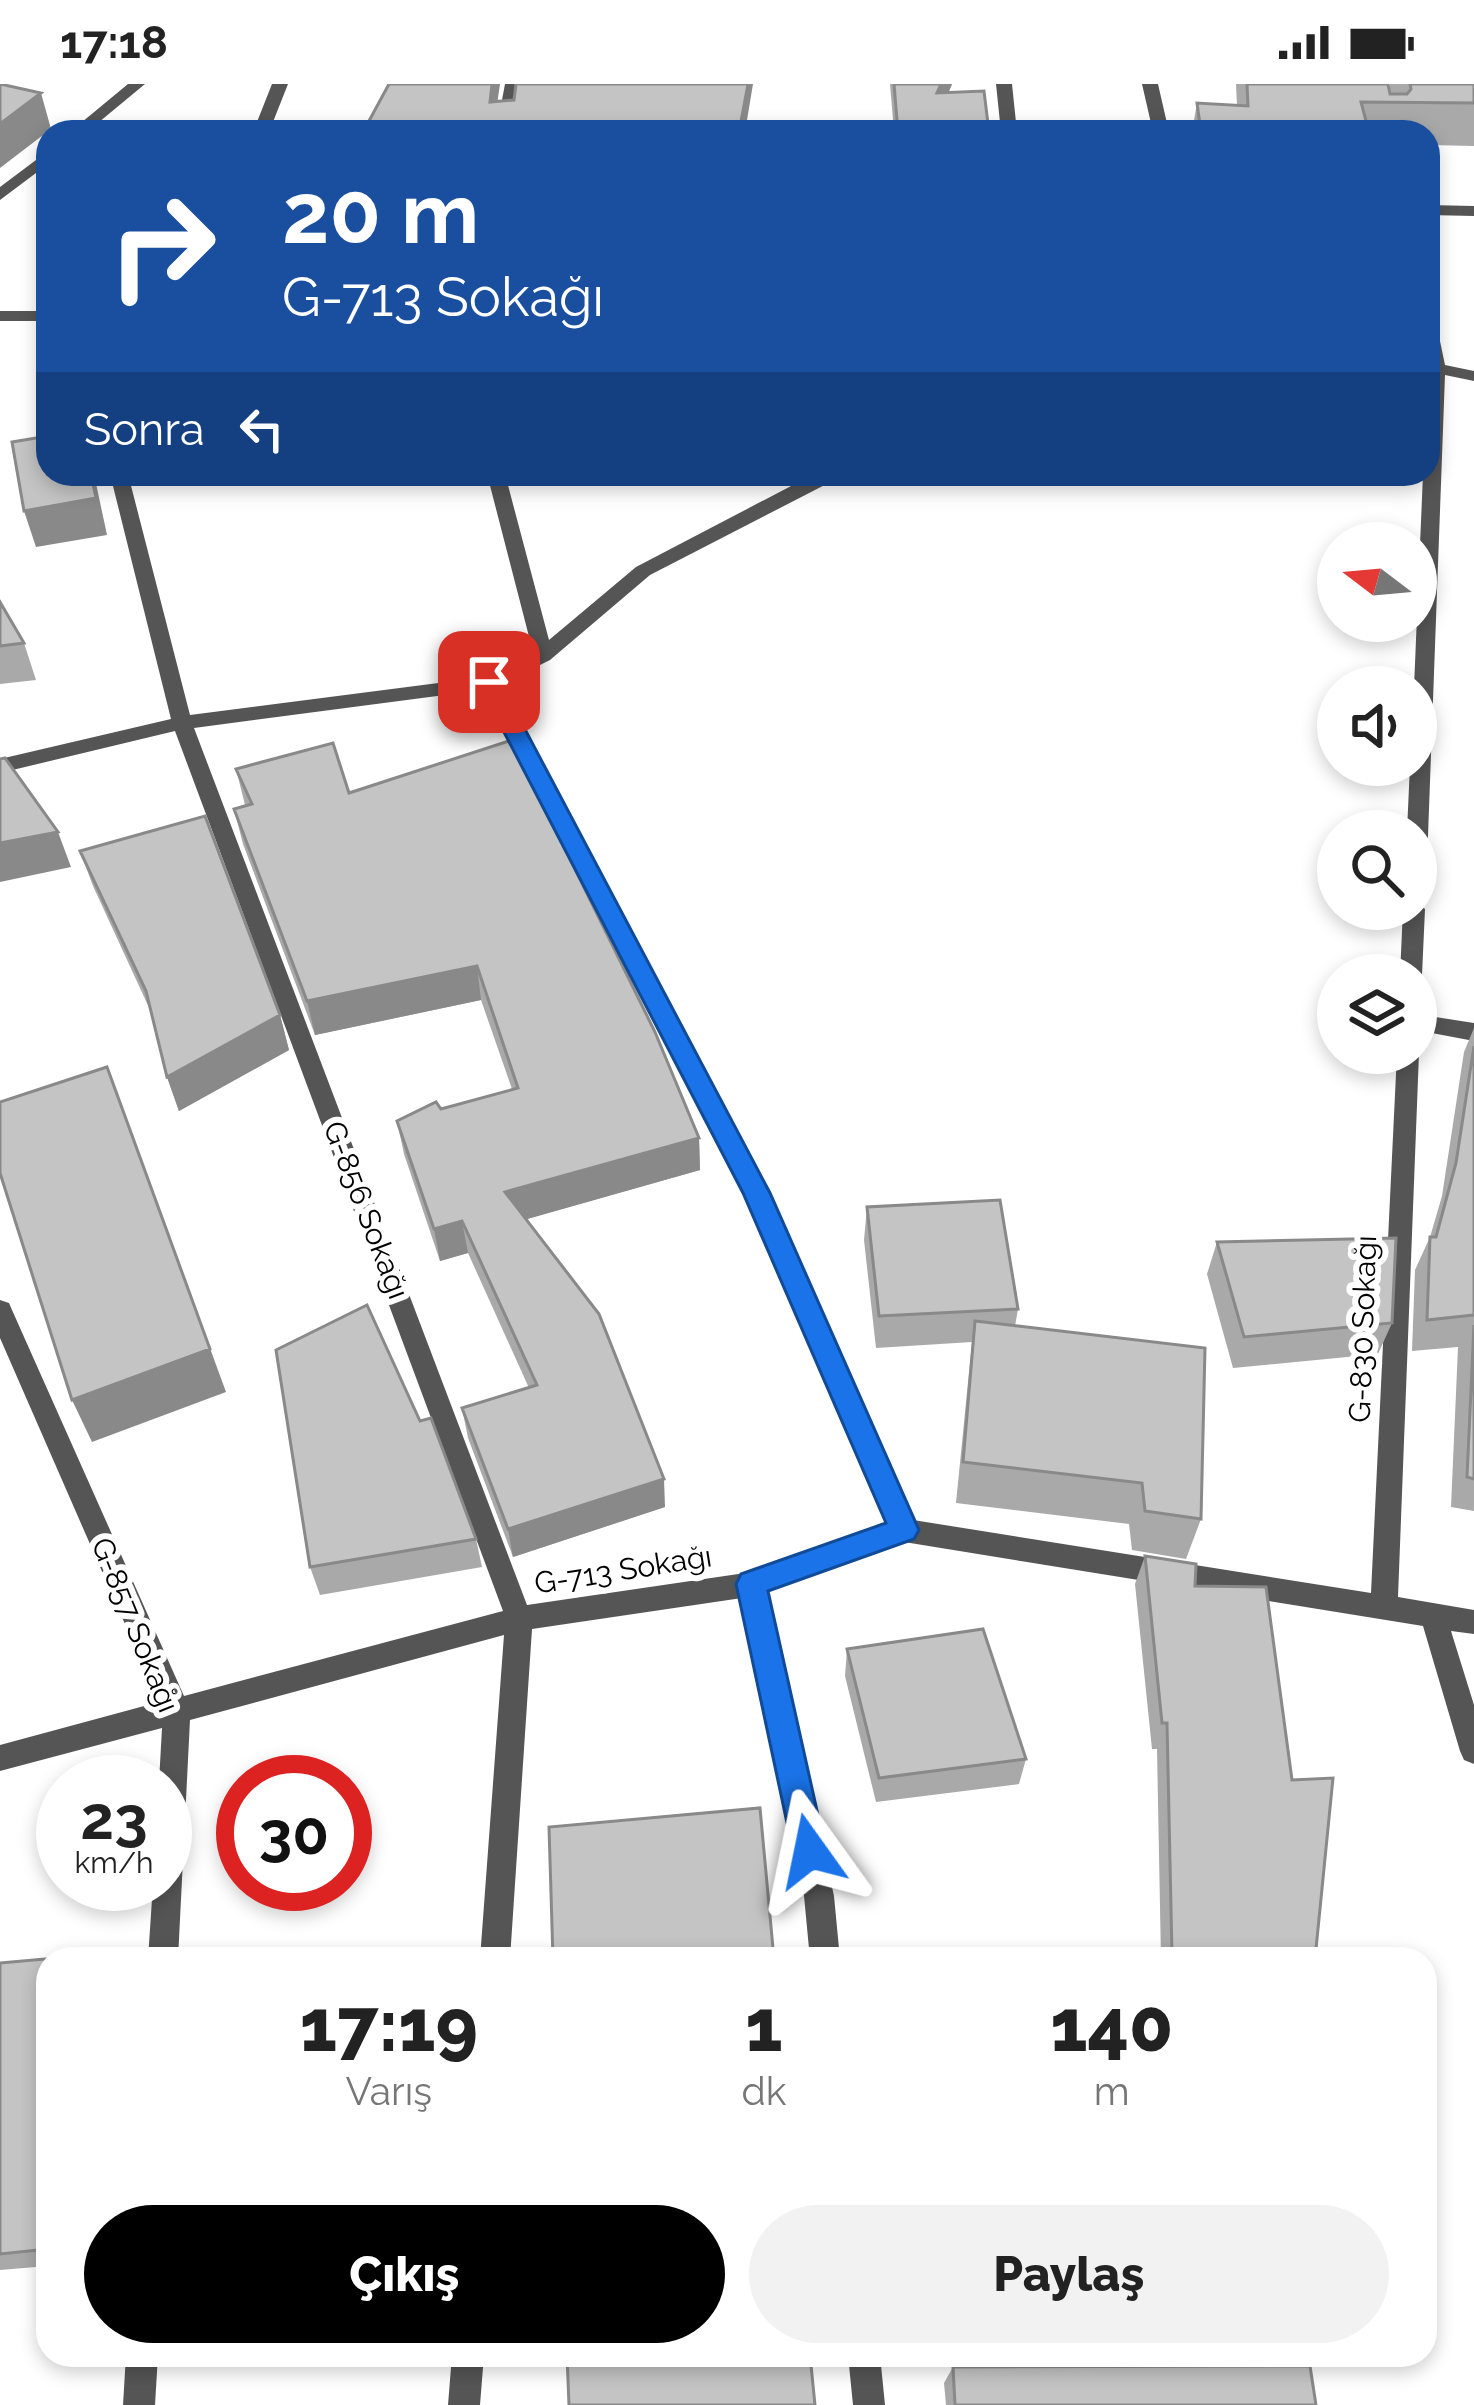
<!DOCTYPE html>
<html lang="tr">
<meta charset="utf-8">
<style>
body{margin:0;font-family:Raleway,sans-serif;background:#f2f2f2;color:#222;height:100vh;display:flex;flex-direction:column;font-size:45px;white-space:nowrap}
*{box-sizing:border-box;margin:0}
p{font-size:39px;color:#767676}
.icon{flex:none;width:66px;height:66px;fill:none;stroke:currentColor;stroke-width:2;stroke-linecap:round;stroke-linejoin:round}
.map{position:relative;flex:1;overflow:hidden}
.drawer{position:absolute;left:36px;top:1863px;width:1401px;height:420px;display:flex;flex-direction:column;background:#fff;border-radius:36px;box-shadow:0 6px 18px #0003}
.drawer>*{flex:none}
.hud{position:absolute;left:36px;top:36px;width:1404px;height:366px;border-radius:36px;box-shadow:0 6px 18px #0003;background:#1a4fa0;color:#fff;overflow:hidden}
.needle{width:78px;rotate:286deg}
.controls{position:absolute;left:1317px;top:438px;display:grid;gap:24px}
.controls a{display:grid;place-items:center;width:120px;height:120px;border-radius:50%;background:#fff;box-shadow:0 6px 18px #0003;font-size:60px}
.speed{position:absolute;left:36px;top:1671px;display:flex;gap:24px;font-size:60px;font-weight:700;text-align:center}
.speed>*{display:grid;place-content:center;width:156px;height:156px;border-radius:50%;background:#fff;box-shadow:0 6px 18px #0003;line-height:1}
.speed small{font-size:30px;font-weight:400}
.speed .limit{border:18px solid #d22;background:#fff;color:#111}
.pin{position:absolute;display:grid;place-items:center;width:102px;height:102px;color:#fff;margin:-51px;border-radius:24px;box-shadow:0 6px 18px #0006}
.me{position:absolute;width:132px;margin:-66px;rotate:348deg;stroke-linejoin:round;filter:drop-shadow(0 0 9px #0008)}
.turn{display:flex;align-items:center;gap:42px;height:252px;padding:0 48px;font-size:54px}
.turn .icon{width:156px;height:156px;stroke-width:2.5}
.turn b{display:block;font-size:84px;line-height:102px}
.then{display:flex;align-items:center;height:114px;padding:0 48px;background:#0003;gap:24px;font-size:45px}
.eta{display:flex;justify-content:space-evenly;align-items:center;height:204px;text-align:center}
.eta b{font-size:72px;font-weight:800;line-height:84px}
.primary-button{display:flex;gap:24px;margin-top:auto;padding:24px 48px}
.primary-button a{flex:1;height:138px;border-radius:72px;background:#000;color:#fff;font-size:48px;font-weight:800;line-height:138px;text-align:center}
.primary-button a+a{background:#f2f2f2;color:#222}
.status{display:flex;justify-content:space-between;align-items:center;height:84px;padding:0 60px;background:#fff;direction:ltr}
.status svg{height:33px;fill:currentColor}
.map>svg:first-child{display:block}
.lines{fill:none;stroke-linecap:round;stroke-linejoin:round}
.street{fill:#555;fill-rule:evenodd}
.wall{fill:#a9a9a9}
.shaded-wall{fill:#898989}
.building{fill:#c4c4c4;stroke:#898989;stroke-width:3}
.route{fill:#1a73e8;stroke:#114b97;stroke-width:3}
.labels{text-anchor:middle;stroke-width:12;stroke-linejoin:round;paint-order:stroke}
.street-label{font-size:30px;fill:#000;stroke:#fff}
</style>
<div class="status"><b>17:18</b><svg viewBox="0 0 49 12"><path d="M0 12V9h3v3zM5 12V6h3v6zM10 12V3h3v9zM15 12V0h3v12zM26 1h20v11H26zM47 4h2v5h-2z"/></svg></div>
<div class="map">
<svg width="1474" height="2321" viewBox="0 0 1474 2321">
<rect width="100%" height="100%" fill="#fff"/>
<g class="lines">
<path class="street" d="M 128,0 L 145,0 L 87,48 L 70,48 Z
M 272,0 L 288,0 L 269,48 L 253,48 Z
M 505,0 L 521,0 L 512,48 L 496,48 Z
M 996,0 L 1012,0 L 1017,48 L 1001,48 Z
M 1142,0 L 1158,0 L 1169,48 L 1153,48 Z
M 48,67 L 48,80 L 0,116 L 0,103 Z
M 1428,121 L 1474,122 L 1474,132 L 1428,131 Z
M 0,227 L 48,227 L 48,237 L 0,237 Z
M 1428,233 L 1436,238 L 1445,281 L 1474,287 L 1474,297 L 1445,291 L 1427,779 L 1416,787 L 1416,747 L 1407,747 L 1410,681 L 1416,681 L 1414,603 L 1423,390 L 1428,390 Z
M 110,390 L 128,390 L 190,631 L 485,593 L 533,568 L 487,390 L 505,390 L 549,556 L 636,483 L 814,390 L 846,390 L 650,491 L 550,576 L 500,601 L 768,1109 L 913,1436 L 1371,1509 L 1397,969 L 1416,969 L 1416,963 L 1419,969 L 1398,1513 L 1474,1526 L 1474,1550 L 1451,1547 L 1474,1621 L 1474,1680 L 1464,1676 L 1460,1667 L 1423,1542 L 904,1458 L 767,1507 L 834,1812 L 840,1875 L 810,1875 L 804,1812 L 742,1514 L 532,1545 L 510,1875 L 480,1875 L 504,1551 L 190,1636 L 178,1875 L 148,1875 L 153,1800 L 165,1800 L 165,1698 L 159,1698 L 162,1644 L 0,1687 L 0,1661 L 159,1618 L 0,1254 L 0,1216 L 9,1219 L 12,1226 L 184,1612 L 503,1527 L 175,647 L 0,689 L 0,675 L 171,635 ZM 483,606 L 744,1109 L 888,1440 L 752,1488 L 527,1521 L 194,644 Z
M 1416,818 L 1425,825 L 1422,891 L 1416,898 L 1416,891 L 1400,891 L 1403,825 L 1416,825 Z
M 1416,930 L 1474,939 L 1474,957 L 1416,946 Z
M 126,2271 L 158,2271 L 155,2321 L 123,2321 Z
M 452,2271 L 484,2271 L 480,2321 L 448,2321 Z
M 848,2271 L 880,2271 L 885,2321 L 853,2321 Z"/>
</g>
<path class="wall" d="M 890,0 L 952,0 L 948,9 L 989,48 L 894,48 Z
M 1236,0 L 1388,0 L 1390,10 L 1390,0 L 1474,0 L 1474,62 L 1428,61 L 1428,48 L 1192,48 L 1197,19 L 1237,21 Z
M 0,518 L 24,559 L 36,596 L 0,600 Z
M 236,685 L 349,709 L 550,734 L 699,1054 L 700,1086 L 526,1135 L 665,1423 L 513,1473 L 468,1354 L 462,1324 L 529,1304 L 468,1169 L 440,1177 L 404,1070 L 397,1037 L 512,1005 L 481,916 L 315,951 L 243,760 L 234,725 L 245,721 Z
M 80,767 L 280,931 L 289,966 L 179,1027 L 167,993 L 151,928 L 93,802 Z
M 1474,944 L 1474,1427 L 1451,1423 L 1458,1263 L 1412,1267 L 1415,1186 L 1430,1153 L 1442,1112 L 1464,968 Z
M 867,1123 L 1018,1225 L 1015,1242 L 1201,1435 L 1186,1475 L 1132,1466 L 1129,1440 L 956,1419 L 972,1258 L 876,1264 L 864,1156 Z
M 1217,1158 L 1392,1239 L 1378,1270 L 1233,1284 L 1207,1190 Z
M 420,1337 L 476,1455 L 482,1483 L 320,1511 L 310,1483 Z
M 1145,1472 L 1195,1502 L 1315,1875 L 1161,1875 L 1157,1665 L 1152,1665 L 1135,1500 Z
M 847,1565 L 1026,1675 L 1019,1700 L 876,1718 L 845,1592 Z
M 48,1875 L 48,2182 L 0,2186 L 0,1879 Z
M 953,2283 L 1316,2321 L 946,2321 L 944,2299 Z"/>
<path class="shaded-wall" d="M 492,0 L 500,0 L 493,48 L 490,18 Z
M 748,0 L 753,0 L 745,48 L 739,48 Z
M 941,0 L 952,0 L 935,42 L 937,9 Z
M 41,9 L 51,45 L 0,84 L 0,40 Z
M 91,390 L 94,390 L 107,451 L 36,463 L 24,427 Z
M 548,712 L 551,747 L 540,714 Z
M 58,748 L 71,783 L 0,798 L 0,759 Z
M 477,882 L 481,916 L 315,951 L 307,917 Z
M 280,931 L 289,966 L 179,1027 L 167,993 Z
M 107,983 L 226,1308 L 92,1358 L 72,1316 Z
M 699,1054 L 700,1086 L 510,1140 L 505,1108 Z
M 462,1137 L 468,1169 L 440,1177 L 434,1145 Z
M 664,1395 L 665,1423 L 513,1473 L 508,1445 Z"/>
<path class="building" d="M 0,0 L 41,9 L 0,40 Z
M 389,0 L 492,0 L 490,18 L 514,16 L 516,0 L 748,0 L 739,48 L 363,48 Z
M 894,0 L 941,0 L 937,9 L 984,7 L 989,48 L 898,48 Z
M 1247,0 L 1388,0 L 1390,10 L 1407,10 L 1411,5 L 1410,0 L 1474,0 L 1474,19 L 1361,18 L 1369,48 L 1201,48 L 1197,19 L 1248,22 Z
M 48,352 L 48,390 L 91,390 L 96,414 L 24,427 L 12,358 Z
M 0,518 L 24,559 L 0,562 Z
M 518,654 L 548,712 L 540,714 L 655,948 L 699,1054 L 505,1108 L 599,1230 L 664,1395 L 508,1445 L 462,1324 L 537,1301 L 462,1137 L 434,1145 L 397,1037 L 436,1018 L 441,1025 L 518,1004 L 477,882 L 307,917 L 234,725 L 252,720 L 236,685 L 333,659 L 349,709 Z
M 5,674 L 58,748 L 0,759 L 0,675 Z
M 205,732 L 280,931 L 167,993 L 146,907 L 80,767 Z
M 1474,962 L 1474,1231 L 1427,1236 L 1430,1153 L 1436,1153 L 1456,1079 Z
M 107,983 L 210,1265 L 72,1316 L 0,1089 L 0,1018 Z
M 1000,1116 L 1018,1225 L 879,1232 L 867,1123 Z
M 1396,1154 L 1392,1239 L 1244,1253 L 1217,1158 Z
M 367,1221 L 420,1337 L 431,1334 L 476,1455 L 310,1483 L 276,1266 Z
M 975,1237 L 1205,1264 L 1201,1435 L 1145,1427 L 1142,1399 L 963,1378 Z
M 1474,1241 L 1474,1395 L 1467,1393 Z
M 1145,1472 L 1196,1480 L 1195,1502 L 1266,1503 L 1292,1696 L 1333,1694 L 1315,1875 L 1189,1875 L 1172,1870 L 1167,1639 L 1162,1639 Z
M 983,1545 L 1026,1675 L 879,1694 L 847,1565 Z
M 760,1724 L 774,1875 L 553,1875 L 549,1743 Z
M 89,1871 L 90,1875 L 48,1875 L 48,2165 L 0,2170 L 0,1879 Z
M 567,2271 L 810,2271 L 815,2321 L 569,2321 Z
M 1310,2282 L 1316,2321 L 955,2321 L 953,2283 Z"/>
<path class="route" d="M 489,591 L 500,598 L 770,1109 L 919,1446 L 914,1455 L 768,1507 L 826,1767 L 821,1779 L 810,1783 L 798,1779 L 793,1767 L 736,1500 L 741,1490 L 886,1439 L 743,1109 L 478,598 Z"/>
<g class="labels">
<g class="street-label">
<text transform="translate(366 1126) rotate(69)" y="10">G-856 Sokağı</text>
<text transform="translate(1363 1245) rotate(-88)" y="10">G-830 Sokağı</text>
<text transform="translate(623 1486) rotate(-9)" y="10">G-713 Sokağı</text>
<text transform="translate(135 1541) rotate(68)" y="10">G-857 Sokağı</text>
</g>
</g>
</svg>
<div class="controls">
<a><svg class="needle" viewBox="-14 -14 28 28"><path d="M0-13l5 13h-10z" fill="#e53935"/><path d="M0 13l5-13h-10z" fill="#767676"/></svg></a>
<a><svg class="icon" aria-label="sound" viewBox="0 0 24 24"><path d="M4 9h4l5-4v14l-5-4H4zM17 9q2 3 0 6"/></svg></a>
<a><svg class="icon" aria-label="search" viewBox="0 0 24 24"><circle cx="10" cy="10" r="6"/><path d="M15 15l6 6"/></svg></a>
<a><svg class="icon" aria-label="layers" viewBox="0 0 24 24"><path d="M12 4l9 5-9 5-9-5zM3 14l9 5 9-5"/></svg></a>
</div>
<div class="speed"><div>23<small>km/h</small></div><div class="limit">30</div></div>
<div class="pin" style="left:489px;top:598px;background:#d93025"><svg class="icon" aria-label="arrive" viewBox="0 0 24 24"><path d="M6 21V4h12l-3 4 3 4H6"/></svg></div>
<svg class="me" style="left:810px;top:1767px" viewBox="-20 -20 40 40"><path d="M0-17L14 15 0 8-14 15z" fill="#1a73e8" stroke="#fff" stroke-width="4"/></svg>
<div class="hud">
<div class="turn"><svg class="icon" aria-label="right" viewBox="0 0 24 24"><path d="M7 20v-9h11M14 6l5 5-5 5"/></svg><div><b>20 m</b>G-713 Sokağı</div></div>
<div class="then">Sonra<svg class="icon" aria-label="left" viewBox="0 0 24 24"><path d="M17 20v-9H6M10 6l-5 5 5 5"/></svg></div>
</div>
<section class="drawer">
<div class="eta">
<div><b>17:19</b><p>Varış</p></div>
<div><b>1</b><p>dk</p></div>
<div><b>140</b><p>m</p></div>
</div>
<div class="primary-button"><a>Çıkış</a><a>Paylaş</a></div>
</section>
</div>
